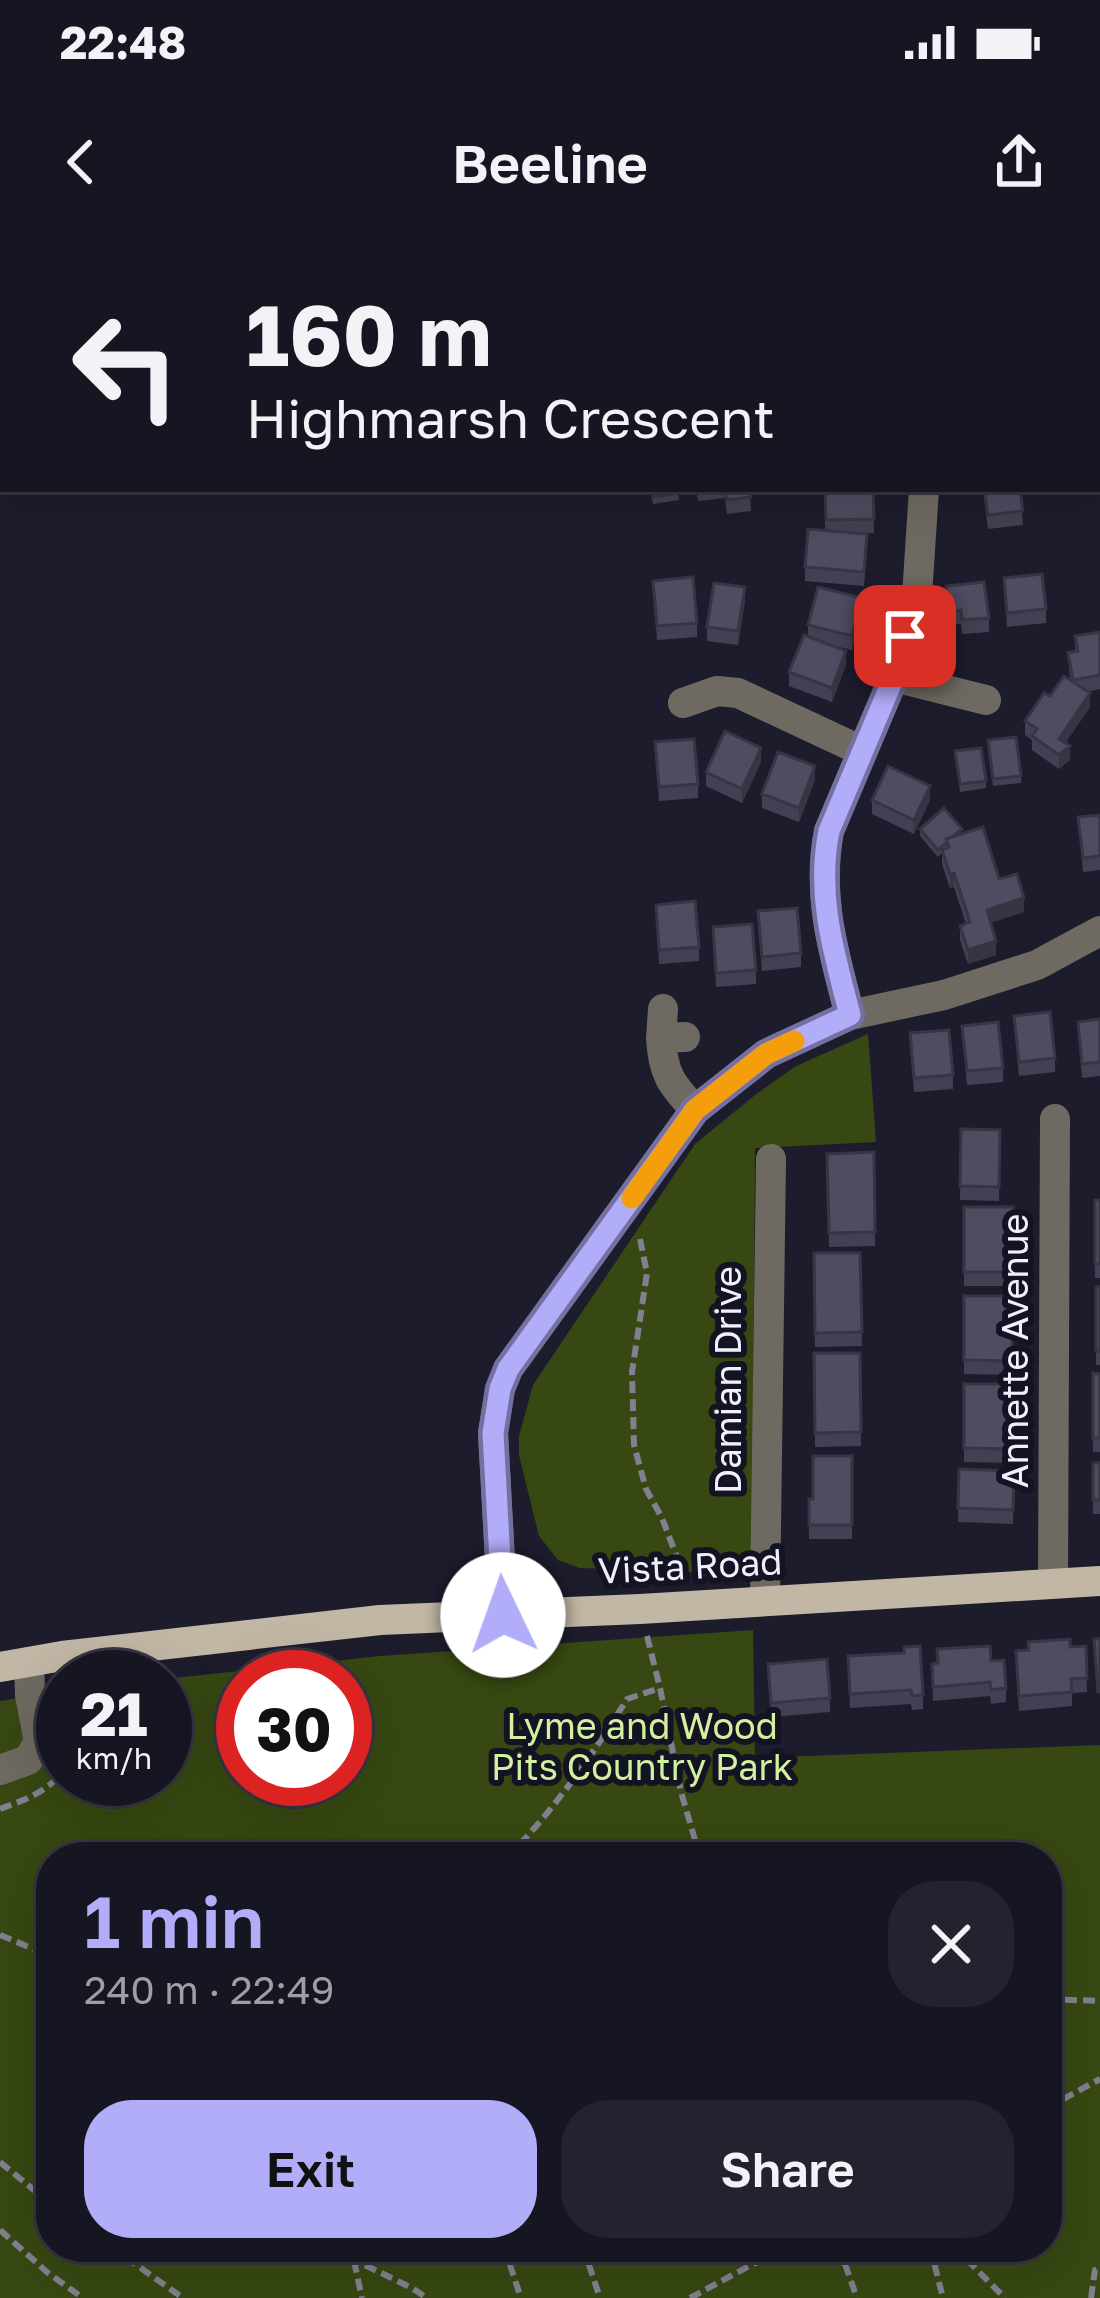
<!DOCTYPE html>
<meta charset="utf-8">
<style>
body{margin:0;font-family:"Golos Text",sans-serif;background:#23222f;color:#f1f3f6;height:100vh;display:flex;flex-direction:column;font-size:45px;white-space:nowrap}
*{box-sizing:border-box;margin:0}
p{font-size:39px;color:#9e9fa5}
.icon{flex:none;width:66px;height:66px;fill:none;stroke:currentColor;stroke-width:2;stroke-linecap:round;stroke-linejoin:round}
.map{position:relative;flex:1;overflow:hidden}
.details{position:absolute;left:36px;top:1602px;width:1026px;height:420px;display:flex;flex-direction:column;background:#161522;border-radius:48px;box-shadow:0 12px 48px #0002,0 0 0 3px #353440}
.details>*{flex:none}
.guide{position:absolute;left:0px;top:0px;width:1101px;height:252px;box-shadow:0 12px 48px #0002,0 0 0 3px #353440;background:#161522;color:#f1f3f6;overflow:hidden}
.speed{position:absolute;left:36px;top:1410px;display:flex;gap:24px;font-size:60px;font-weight:700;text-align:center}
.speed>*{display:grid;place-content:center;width:156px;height:156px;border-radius:50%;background:#161522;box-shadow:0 12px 48px #0002,0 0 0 3px #353440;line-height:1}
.speed small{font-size:30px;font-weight:400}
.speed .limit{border:18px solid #d22;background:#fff;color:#111}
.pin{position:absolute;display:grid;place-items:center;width:102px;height:102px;color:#fff;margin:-51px;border-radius:24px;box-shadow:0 6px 18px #0006}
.me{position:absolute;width:132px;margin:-66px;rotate:357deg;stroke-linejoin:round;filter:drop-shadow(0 0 9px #0008)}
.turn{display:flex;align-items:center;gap:42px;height:252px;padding:0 48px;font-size:54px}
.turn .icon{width:156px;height:156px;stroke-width:2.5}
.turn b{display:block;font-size:84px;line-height:102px}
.round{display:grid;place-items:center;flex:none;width:126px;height:126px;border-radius:48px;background:#23222f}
.head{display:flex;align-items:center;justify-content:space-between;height:204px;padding:0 48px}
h1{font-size:72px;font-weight:600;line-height:90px;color:#b2adf9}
.primary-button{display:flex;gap:24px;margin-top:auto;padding:24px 48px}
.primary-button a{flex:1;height:138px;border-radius:48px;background:#b2adf9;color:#111;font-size:48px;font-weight:600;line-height:138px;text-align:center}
.primary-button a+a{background:#23222f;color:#f1f3f6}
.status{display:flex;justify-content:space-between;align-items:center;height:84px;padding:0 60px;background:#161522;direction:ltr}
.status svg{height:33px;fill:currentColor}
header{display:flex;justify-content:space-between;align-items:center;height:156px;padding:0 48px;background:#161522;font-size:54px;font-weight:600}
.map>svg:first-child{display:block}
.green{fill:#374812;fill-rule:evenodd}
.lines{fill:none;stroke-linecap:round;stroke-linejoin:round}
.path{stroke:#818090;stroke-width:6;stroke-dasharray:12 6;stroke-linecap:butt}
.minor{stroke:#6f6a61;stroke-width:30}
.major{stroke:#c2b7a5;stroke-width:30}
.wall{fill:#424153}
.shaded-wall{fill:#363543}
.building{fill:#4d4c60;stroke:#363543;stroke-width:3}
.route-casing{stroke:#7470a2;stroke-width:30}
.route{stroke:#b2adf9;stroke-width:21}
.slow{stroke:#f59e0b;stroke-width:21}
.labels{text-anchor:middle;stroke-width:12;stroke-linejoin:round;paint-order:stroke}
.street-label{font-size:36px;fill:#f0f0fd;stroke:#141323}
.park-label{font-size:36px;fill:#d2f19e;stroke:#141323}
</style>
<div class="status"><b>22:48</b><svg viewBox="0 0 49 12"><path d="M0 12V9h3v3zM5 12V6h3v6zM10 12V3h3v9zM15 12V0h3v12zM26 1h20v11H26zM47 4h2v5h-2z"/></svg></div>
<header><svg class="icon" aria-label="back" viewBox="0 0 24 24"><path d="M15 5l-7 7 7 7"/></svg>Beeline<svg class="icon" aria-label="share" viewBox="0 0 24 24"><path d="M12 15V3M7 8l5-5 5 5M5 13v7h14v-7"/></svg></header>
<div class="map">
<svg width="1100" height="2058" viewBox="0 0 1100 2058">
<rect width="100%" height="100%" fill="#1d1c2d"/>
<path class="green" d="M 868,794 L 876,902 L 755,908 L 752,1312 L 742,1328 L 717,1333 L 580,1328 L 558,1320 L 539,1296 L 519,1215 L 519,1196 L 533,1145 L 695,904 L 755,855 L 796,826 Z
M 753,1390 L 755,1518 L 1100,1505 L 1100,2058 L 0,2058 L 0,1461 L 63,1451 L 63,1539 L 165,1539 L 165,1439 L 380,1416 ZM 243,1437 L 345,1437 L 345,1539 L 243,1539 ZM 51,1617 L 1047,1617 L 1047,2007 L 51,2007 Z"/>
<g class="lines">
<path class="path" d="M 640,999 L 647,1033 L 632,1132 L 634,1205 L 646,1249 L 662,1278 L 678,1320 L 678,1338
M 647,1396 L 660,1448 L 681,1552 L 700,1617
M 0,1569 C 24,1560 49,1552 63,1530
M 507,1617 C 550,1576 596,1510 627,1459 L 660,1448
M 0,1695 L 51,1716
M 1047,1759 L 1100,1761
M 1047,1868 L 1100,1839
M 0,1922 L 51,1964
M 0,1990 L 48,2033 L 83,2058
M 111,2007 L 183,2058
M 335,2007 L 338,2012 L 412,2048 L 427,2058
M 504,2007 L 521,2058
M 583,2007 L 600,2058
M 839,2007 L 857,2058
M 930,2007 L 943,2058
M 954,2007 L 1005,2058
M 354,2021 L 362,2058
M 690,2058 L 753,2024 L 795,2007
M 1091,2058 L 1095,2030 L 1100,2027"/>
<path class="minor" d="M 924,0 L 924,3
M 1098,203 L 1100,202
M 894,437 L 986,460
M 683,463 L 717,451 L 738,453 L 862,511
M 663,769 L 661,798 L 685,797
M 850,775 C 833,713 817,655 829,591 L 894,437 L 917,356 L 924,249
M 661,798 C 663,834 671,844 695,870
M 1053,1343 L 1055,879
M 765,1361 L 771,919
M 503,1375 L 493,1193 L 500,1149 L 508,1129 L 695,870 L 766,814 L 850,775 L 944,755 L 1037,725 L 1100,691
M 0,1530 L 28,1520 L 39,1502 L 30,1455 L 29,1422"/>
<path class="major" d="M 0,1427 L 62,1416 L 380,1380 L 640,1369 L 1100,1341"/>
</g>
<path class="wall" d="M 806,0 L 865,0 L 865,3 L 806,3 Z
M 650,249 L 678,249 L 679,260 L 653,264 Z
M 696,249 L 750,249 L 751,271 L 727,274 L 725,258 L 698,261 Z
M 825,249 L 873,249 L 874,293 L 863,293 L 867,308 L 864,346 L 805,341 L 805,327 L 825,290 Z
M 983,249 L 1020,249 L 1023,285 L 988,289 Z
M 1004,338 L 1046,369 L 1046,383 L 1007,387 Z
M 653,341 L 697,383 L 697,397 L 657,400 Z
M 946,346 L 989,378 L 989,392 L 962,394 L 961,384 L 948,385 Z
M 745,361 L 738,405 L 707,401 L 707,387 Z
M 862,372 L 852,410 L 826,404 L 846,425 L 832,462 L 789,446 L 789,432 L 808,397 L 808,385 Z
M 1100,392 L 1100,449 L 1087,452 L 1090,467 L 1065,503 L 1070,520 L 1059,529 L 1032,510 L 1032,500 L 1025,495 L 1025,481 L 1070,440 L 1068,413 L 1075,412 L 1075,396 Z
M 655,502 L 698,544 L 698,558 L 659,561 Z
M 988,507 L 1021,536 L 1021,543 L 993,546 Z
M 955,511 L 986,541 L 986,548 L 960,552 Z
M 761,522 L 742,563 L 706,546 L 706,532 Z
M 815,540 L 799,582 L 762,568 L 762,554 Z
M 872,560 L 930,560 L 914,594 L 872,574 Z
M 1100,575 L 1100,630 L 1083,632 L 1078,577 Z
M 920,589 L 962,594 L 1024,672 L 991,682 L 996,715 L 968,724 L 960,700 L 960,686 L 966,684 L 954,647 L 950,648 L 942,624 L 942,613 L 938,617 L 920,596 Z
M 656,665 L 699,707 L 699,721 L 659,724 Z
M 758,671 L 801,713 L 801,727 L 762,731 Z
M 713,687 L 756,730 L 756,744 L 716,747 Z
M 1014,776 L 1055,818 L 1055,832 L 1019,836 Z
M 1100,779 L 1100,836 L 1082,838 L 1078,782 Z
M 962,786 L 1003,828 L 1003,842 L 967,845 Z
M 910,793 L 953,835 L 953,849 L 914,852 Z
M 961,889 L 1000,890 L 999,961 L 960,960 Z
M 874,912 L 875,1006 L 829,1007 L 827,914 Z
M 1095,960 L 1100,960 L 1100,1038 L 1095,1038 Z
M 964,967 L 1013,967 L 1012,1046 L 964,1046 Z
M 814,1013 L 860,1013 L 862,1106 L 815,1107 Z
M 1096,1047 L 1100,1047 L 1100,1125 L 1096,1125 Z
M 964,1056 L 1012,1056 L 1012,1135 L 964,1134 Z
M 814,1113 L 860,1113 L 861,1206 L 815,1207 Z
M 1093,1133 L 1100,1134 L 1100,1212 L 1093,1212 Z
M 964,1144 L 1013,1144 L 1012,1223 L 964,1222 Z
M 852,1216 L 852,1299 L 809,1299 L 809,1259 L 813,1259 Z
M 1093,1223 L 1100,1223 L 1100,1274 L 1093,1274 Z
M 959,1229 L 1014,1231 L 1013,1284 L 958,1282 Z
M 1086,1406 L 1087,1452 L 1072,1453 L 1072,1466 L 1019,1471 L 1016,1411 Z
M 937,1409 L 991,1421 L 1006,1448 L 1006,1462 L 991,1464 L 990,1456 L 933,1461 L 932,1424 L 937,1423 Z
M 848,1416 L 923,1455 L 923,1469 L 912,1470 L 911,1464 L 850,1468 Z
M 768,1424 L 830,1458 L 830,1472 L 771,1477 Z"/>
<path class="shaded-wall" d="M 745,347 L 745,361 L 738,405 L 738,391 Z
M 862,358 L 862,372 L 852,410 L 852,396 Z
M 846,411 L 846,425 L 832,462 L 832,448 Z
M 1090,453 L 1090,467 L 1059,513 L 1059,499 Z
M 1070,506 L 1070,520 L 1059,529 L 1059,515 Z
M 761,508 L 761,522 L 742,563 L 742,549 Z
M 815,526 L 815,540 L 799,582 L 799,568 Z
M 930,546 L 930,560 L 914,594 L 914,580 Z
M 954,633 L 954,647 L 950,648 L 950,634 Z
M 1024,658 L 1024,672 L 987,684 L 987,670 Z
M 996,701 L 996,715 L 968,724 L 968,710 Z"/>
<path class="building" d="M 973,0 L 1016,0 L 1017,3 L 974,3 Z
M 1077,0 L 1100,0 L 1100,14 L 1098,14 L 1098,3 L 1078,3 Z
M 1098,110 L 1100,110 L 1100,139 L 1098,139 Z
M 652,249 L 678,249 L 679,253 L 653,257 Z
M 726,249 L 750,249 L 751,257 L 727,260 Z
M 825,249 L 873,249 L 874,279 L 826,280 Z
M 984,249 L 1020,249 L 1023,271 L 988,275 Z
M 808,289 L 867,294 L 864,332 L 805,327 Z
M 1042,334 L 1046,369 L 1007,373 L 1004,338 Z
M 693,337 L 697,383 L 657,386 L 653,341 Z
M 984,342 L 989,378 L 962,380 L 961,370 L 948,371 L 946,346 Z
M 714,343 L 745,347 L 738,391 L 707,387 Z
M 818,347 L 862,358 L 852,396 L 808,385 Z
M 1100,392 L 1100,435 L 1073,440 L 1068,413 L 1078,411 L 1075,396 Z
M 804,395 L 846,411 L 832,448 L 789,432 Z
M 1064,436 L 1090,453 L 1059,499 L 1070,506 L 1059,515 L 1032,496 L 1037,489 L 1025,481 L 1044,453 L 1050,456 Z
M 725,491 L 761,508 L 742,549 L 706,532 Z
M 1016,497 L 1021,536 L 993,539 L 988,500 Z
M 694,499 L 698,544 L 659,547 L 655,502 Z
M 981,508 L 986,541 L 960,544 L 955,511 Z
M 778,512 L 815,526 L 799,568 L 762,554 Z
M 888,526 L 930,546 L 914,580 L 872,560 Z
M 944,568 L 962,589 L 952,597 L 946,599 L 947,602 L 938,610 L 920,589 Z
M 1100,575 L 1100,616 L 1083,618 L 1078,577 Z
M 983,587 L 999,639 L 1017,634 L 1024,658 L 987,670 L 996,701 L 968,710 L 960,686 L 970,682 L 954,633 L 950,634 L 942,610 L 949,607 L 946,599 Z
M 695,661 L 699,707 L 659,710 L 656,665 Z
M 797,668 L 801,713 L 762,717 L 758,671 Z
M 752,684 L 756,730 L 716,733 L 713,687 Z
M 1050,772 L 1055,818 L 1019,822 L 1014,776 Z
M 1100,779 L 1100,822 L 1082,824 L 1078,782 Z
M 998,782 L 1003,828 L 967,831 L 962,786 Z
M 949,790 L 953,835 L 914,838 L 910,793 Z
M 961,889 L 1000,890 L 999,947 L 960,946 Z
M 874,912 L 875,992 L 829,993 L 827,914 Z
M 1095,960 L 1100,960 L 1100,1024 L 1095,1024 Z
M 964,967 L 1013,967 L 1012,1032 L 964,1032 Z
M 814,1013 L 860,1013 L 862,1092 L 815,1093 Z
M 1096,1047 L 1100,1047 L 1100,1111 L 1096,1111 Z
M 964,1056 L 1012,1056 L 1012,1121 L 964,1120 Z
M 814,1113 L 860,1113 L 861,1192 L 815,1193 Z
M 1093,1133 L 1100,1134 L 1100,1198 L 1093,1198 Z
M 964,1144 L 1013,1144 L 1012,1209 L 964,1208 Z
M 813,1216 L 852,1216 L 852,1285 L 809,1285 L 809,1259 L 813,1259 Z
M 1093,1223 L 1100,1223 L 1100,1260 L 1093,1260 Z
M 959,1229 L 1014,1231 L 1013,1270 L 958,1268 Z
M 1070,1399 L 1070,1407 L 1086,1406 L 1087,1438 L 1071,1439 L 1072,1452 L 1019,1456 L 1016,1411 L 1029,1410 L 1028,1402 Z
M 1094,1399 L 1100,1399 L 1100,1452 L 1098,1452 Z
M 920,1406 L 923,1455 L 912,1456 L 911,1450 L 850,1454 L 848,1416 L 904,1413 L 904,1407 Z
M 990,1406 L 991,1421 L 1004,1420 L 1006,1448 L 991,1450 L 990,1442 L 933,1447 L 932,1424 L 938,1423 L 937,1409 Z
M 827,1419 L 830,1458 L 771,1463 L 768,1424 Z"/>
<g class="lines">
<g class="route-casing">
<path id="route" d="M 503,1375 L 493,1193 L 500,1149 L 508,1129 L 695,870 L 766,814 L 850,775 C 834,713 816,655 829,591 L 894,437 L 905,396"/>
</g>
<use href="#route" class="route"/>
<path class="slow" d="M 632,958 L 695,870 L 766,814 L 794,801"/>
</g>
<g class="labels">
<g class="street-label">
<text transform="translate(1015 1111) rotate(-90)" y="13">Annette Avenue</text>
<text transform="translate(728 1140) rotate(-90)" y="13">Damian Drive</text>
<text transform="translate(690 1326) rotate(-3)" y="13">Vista Road</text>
</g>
<g class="park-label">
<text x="642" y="1499">Lyme and Wood<tspan x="642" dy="41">Pits Country Park</tspan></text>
</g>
</g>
</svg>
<div class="speed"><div>21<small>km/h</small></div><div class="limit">30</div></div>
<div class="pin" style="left:905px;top:396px;background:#d93025"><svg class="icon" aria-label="arrive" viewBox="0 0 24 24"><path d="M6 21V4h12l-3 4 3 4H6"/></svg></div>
<svg class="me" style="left:503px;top:1375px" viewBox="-20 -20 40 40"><circle r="19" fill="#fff"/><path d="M0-13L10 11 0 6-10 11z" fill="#b2adf9"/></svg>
<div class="guide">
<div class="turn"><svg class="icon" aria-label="left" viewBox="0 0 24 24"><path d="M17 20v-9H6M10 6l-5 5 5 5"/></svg><div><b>160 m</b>Highmarsh Crescent</div></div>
</div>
<section class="details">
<div class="head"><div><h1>1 min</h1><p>240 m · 22:49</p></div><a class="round"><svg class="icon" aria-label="close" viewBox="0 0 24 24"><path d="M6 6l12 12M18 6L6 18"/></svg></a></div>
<div class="primary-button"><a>Exit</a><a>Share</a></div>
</section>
</div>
